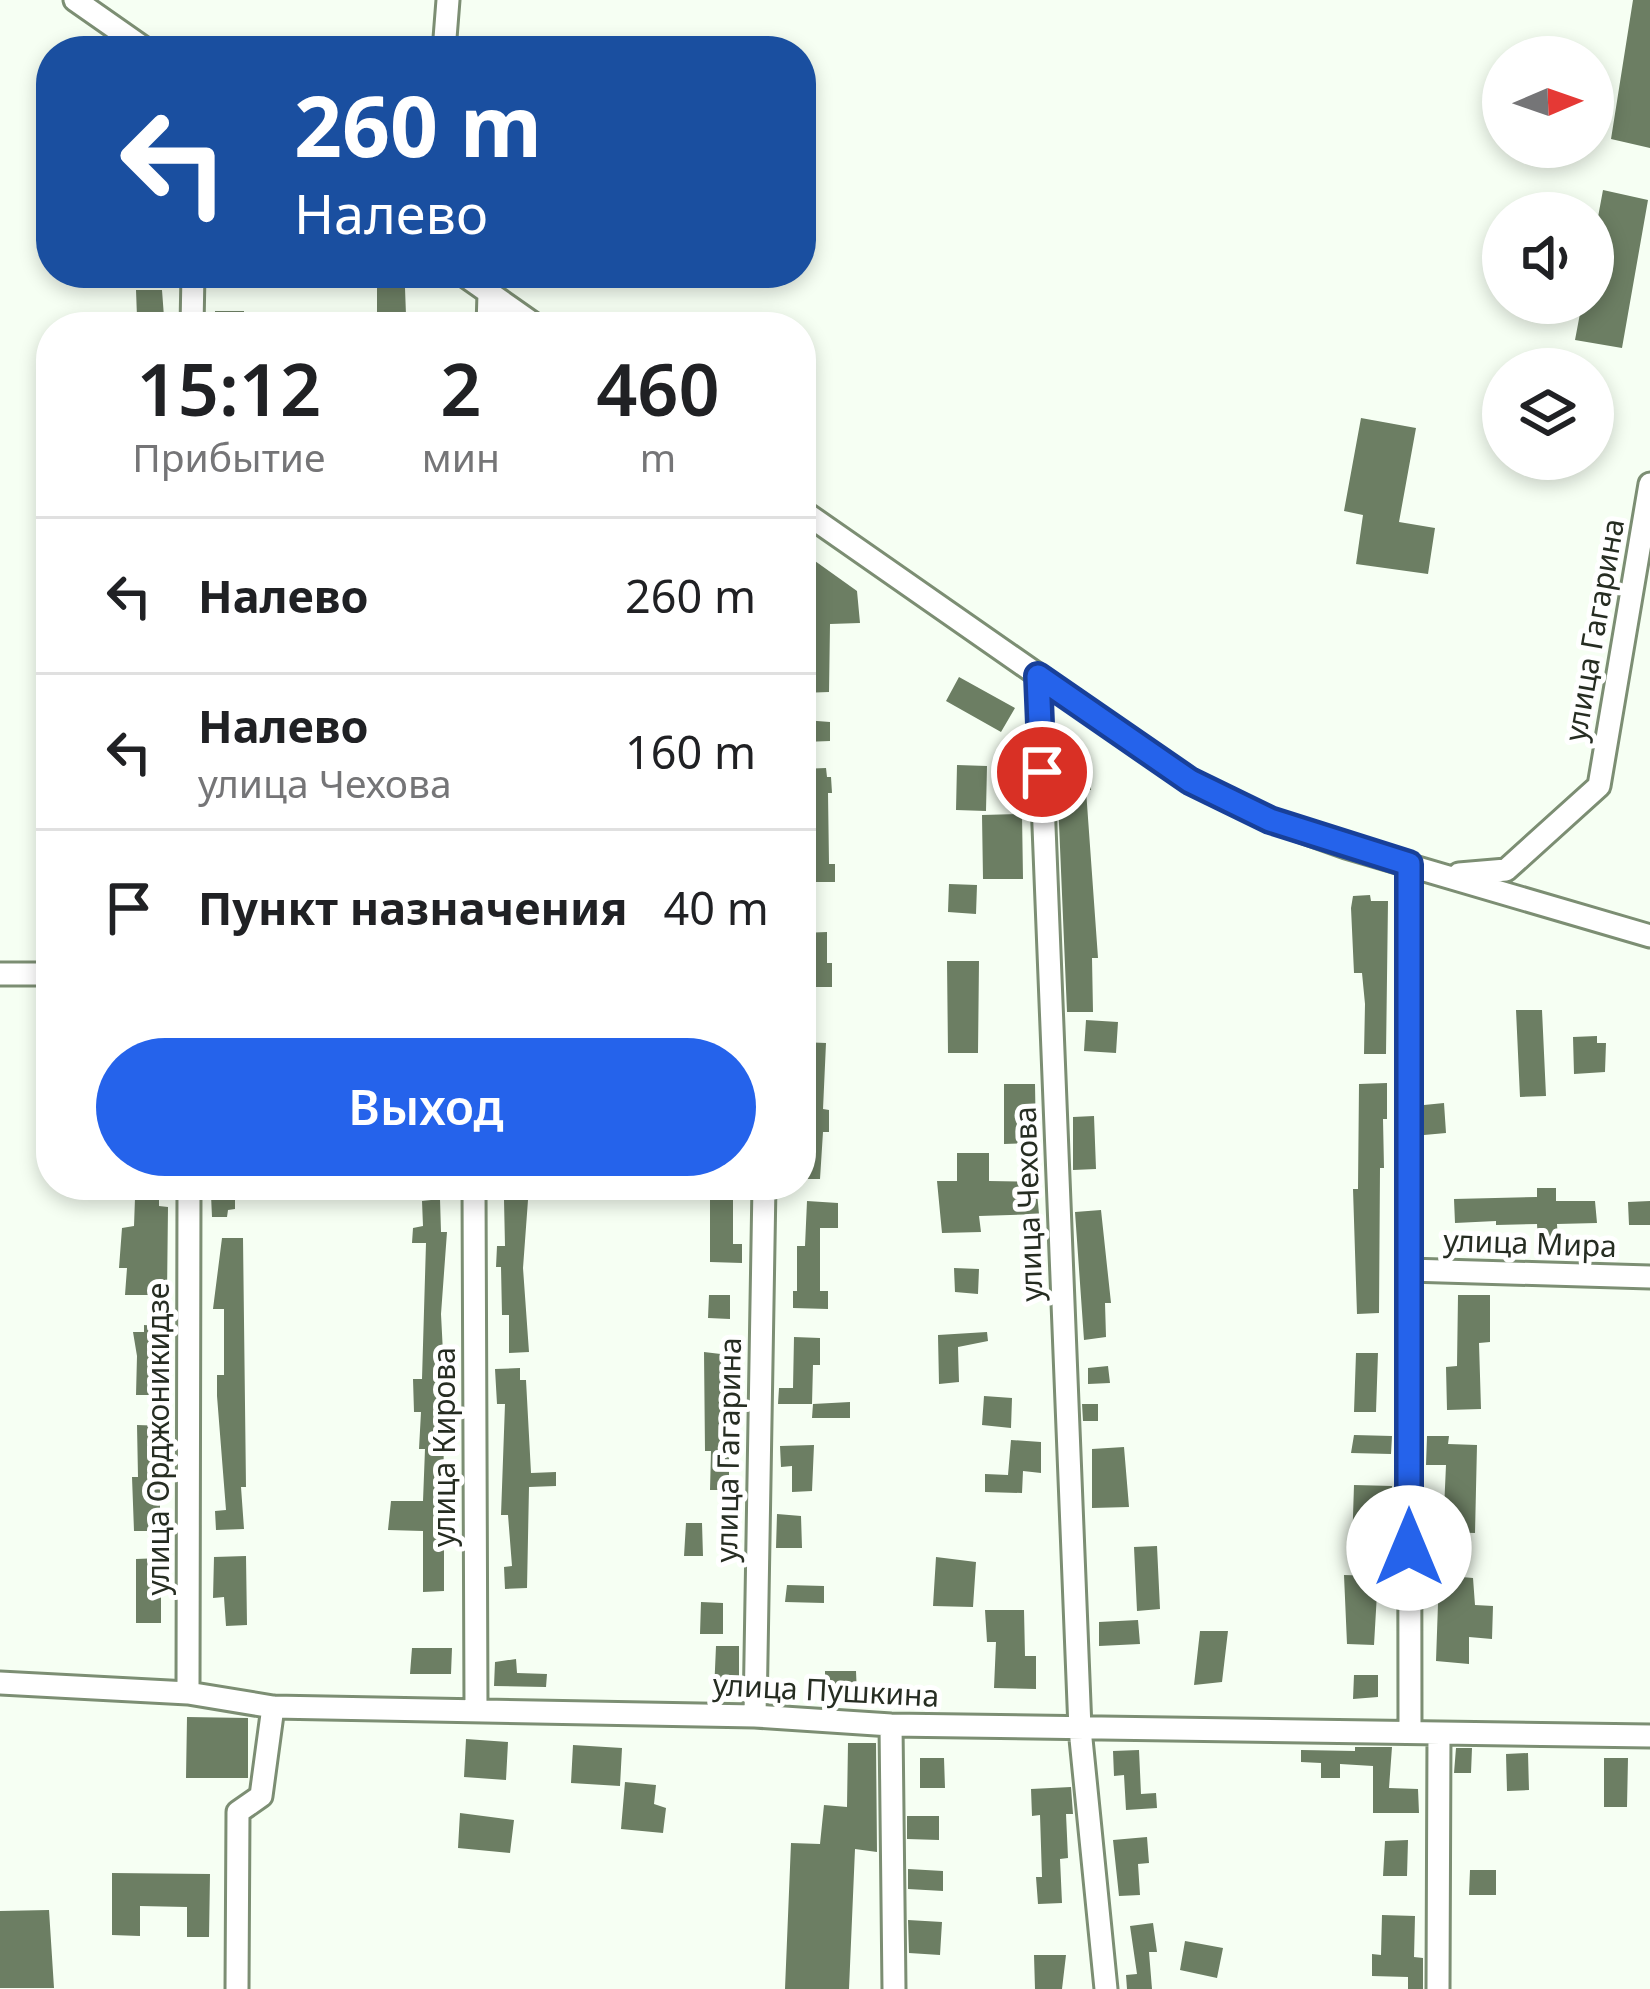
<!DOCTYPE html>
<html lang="ru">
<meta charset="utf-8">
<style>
body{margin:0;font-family:"Noto Sans",sans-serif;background:#f6f6f6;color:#202124;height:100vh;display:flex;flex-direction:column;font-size:45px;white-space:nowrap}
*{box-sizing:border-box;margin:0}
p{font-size:39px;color:#757577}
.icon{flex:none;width:66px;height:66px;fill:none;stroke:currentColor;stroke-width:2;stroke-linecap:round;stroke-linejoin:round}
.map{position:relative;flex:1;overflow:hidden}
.drawer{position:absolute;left:36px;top:312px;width:780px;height:888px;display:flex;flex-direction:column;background:#fff;border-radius:48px;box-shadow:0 6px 18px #0003}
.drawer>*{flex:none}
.top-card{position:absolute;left:36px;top:36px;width:780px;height:252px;border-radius:48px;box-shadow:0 6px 18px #0003;background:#1a4fa0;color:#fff;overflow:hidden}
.needle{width:78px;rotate:88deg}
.fabs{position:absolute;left:1482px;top:36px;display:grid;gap:24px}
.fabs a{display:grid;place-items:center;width:132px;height:132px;border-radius:50%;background:#fff;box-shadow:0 6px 18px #0003;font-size:60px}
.pin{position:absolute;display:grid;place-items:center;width:102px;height:102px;color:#fff;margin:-51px;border:6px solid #fff;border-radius:50%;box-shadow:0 3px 12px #0007}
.me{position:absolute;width:132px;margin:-66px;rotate:0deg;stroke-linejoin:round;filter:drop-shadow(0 0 9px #0008)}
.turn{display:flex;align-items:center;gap:42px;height:252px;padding:0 60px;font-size:54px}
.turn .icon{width:156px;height:156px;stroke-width:2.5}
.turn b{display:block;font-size:84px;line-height:102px}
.eta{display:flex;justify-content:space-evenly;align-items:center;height:204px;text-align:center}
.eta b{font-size:72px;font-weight:600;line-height:84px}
.cta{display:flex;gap:24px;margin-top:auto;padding:24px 60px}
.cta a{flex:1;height:138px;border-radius:72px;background:#2563eb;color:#fff;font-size:48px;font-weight:600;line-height:138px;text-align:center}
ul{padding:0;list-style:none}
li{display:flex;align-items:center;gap:36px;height:156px;padding:0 60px;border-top:3px solid #e0e0e0}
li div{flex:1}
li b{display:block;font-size:45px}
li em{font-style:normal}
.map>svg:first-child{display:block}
.building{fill:#6c7e63}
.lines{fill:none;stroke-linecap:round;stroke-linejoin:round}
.minor-casing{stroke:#7c8e73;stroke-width:27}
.minor{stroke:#fff;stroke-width:21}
.route-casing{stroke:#184099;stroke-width:30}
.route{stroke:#2563eb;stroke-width:21}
.labels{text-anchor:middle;stroke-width:10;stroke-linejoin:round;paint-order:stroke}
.street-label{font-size:30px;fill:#262d22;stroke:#fff}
</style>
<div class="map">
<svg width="1650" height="1989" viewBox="0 0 1650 1989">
<rect width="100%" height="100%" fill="#f6fff3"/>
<path class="building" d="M 1633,0 L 1650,0 L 1650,148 L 1611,139 Z
M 1603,190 L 1648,200 L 1622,348 L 1575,340 L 1582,303 L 1593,303 L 1593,244 Z
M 377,288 L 405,288 L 406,315 L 377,315 Z
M 136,290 L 162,290 L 164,317 L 137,317 Z
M 215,311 L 244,311 L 244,327 L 215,327 Z
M 1361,418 L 1416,428 L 1399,522 L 1435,528 L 1428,574 L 1356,564 L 1363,515 L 1344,511 Z
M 801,551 L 857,591 L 860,623 L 830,624 L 829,692 L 801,693 L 801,668 L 806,668 Z
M 959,677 L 1015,708 L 1001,732 L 946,701 Z
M 804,720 L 830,722 L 830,741 L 804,742 Z
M 1090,760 L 1091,790 L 1086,790 L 1098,958 L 1092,958 L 1093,1012 L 1067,1012 L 1058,800 L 1062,799 L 1061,761 Z
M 957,765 L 987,766 L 986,811 L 956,810 Z
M 826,768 L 827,777 L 831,777 L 832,793 L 828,793 L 829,864 L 835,864 L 835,882 L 801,882 L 801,769 Z
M 1022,814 L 1023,879 L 983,879 L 982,815 Z
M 949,884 L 977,885 L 976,914 L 948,912 Z
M 1370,895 L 1371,901 L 1388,901 L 1386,1054 L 1364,1054 L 1365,1004 L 1362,973 L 1354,973 L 1351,908 L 1353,896 Z
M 827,932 L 827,963 L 832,963 L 832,987 L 801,987 L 801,933 Z
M 947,961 L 979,961 L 978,1053 L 948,1053 Z
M 1516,1010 L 1542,1010 L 1546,1096 L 1520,1097 Z
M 1086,1020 L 1118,1022 L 1116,1053 L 1084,1051 Z
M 1597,1036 L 1597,1043 L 1606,1043 L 1605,1072 L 1574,1074 L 1573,1037 Z
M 801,1042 L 826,1043 L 823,1109 L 829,1110 L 829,1132 L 823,1132 L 820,1179 L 801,1179 Z
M 1387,1083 L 1387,1119 L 1383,1119 L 1384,1168 L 1380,1168 L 1379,1313 L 1357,1314 L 1353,1189 L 1358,1189 L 1359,1084 Z
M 1004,1084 L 1035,1084 L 1036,1143 L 1004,1144 Z
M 1444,1103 L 1446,1133 L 1424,1135 L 1424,1105 Z
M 1094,1116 L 1096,1169 L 1073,1170 L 1073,1117 Z
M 957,1153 L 989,1153 L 989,1181 L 1036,1182 L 1039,1214 L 979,1216 L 981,1232 L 942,1233 L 937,1181 L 957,1181 Z
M 1537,1188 L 1556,1188 L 1556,1201 L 1595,1201 L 1597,1223 L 1557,1224 L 1558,1241 L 1538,1242 L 1537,1224 L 1496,1225 L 1496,1221 L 1455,1223 L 1454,1199 L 1537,1197 Z
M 235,1194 L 235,1209 L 228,1210 L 227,1217 L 212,1217 L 211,1195 Z
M 159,1196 L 159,1206 L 168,1207 L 167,1295 L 125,1295 L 127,1268 L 119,1268 L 122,1228 L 134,1226 L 135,1198 Z
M 710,1196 L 733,1196 L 733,1244 L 742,1244 L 742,1263 L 710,1262 Z
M 440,1199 L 441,1232 L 447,1232 L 441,1314 L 443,1353 L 443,1363 L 438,1364 L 440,1426 L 444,1426 L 443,1514 L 454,1514 L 453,1544 L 444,1544 L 444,1591 L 423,1592 L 423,1531 L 388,1530 L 391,1501 L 423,1501 L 425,1449 L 419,1449 L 421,1412 L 414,1412 L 413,1379 L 422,1379 L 426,1243 L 412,1243 L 413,1228 L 423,1226 L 422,1201 Z
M 504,1200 L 528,1200 L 523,1268 L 529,1352 L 509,1353 L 509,1315 L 502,1315 L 501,1267 L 496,1267 L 497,1246 L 505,1246 Z
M 807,1201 L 838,1203 L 838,1228 L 820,1228 L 820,1291 L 828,1291 L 828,1309 L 793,1308 L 793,1291 L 797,1291 L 797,1246 L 805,1246 Z
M 1650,1201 L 1650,1225 L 1629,1225 L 1628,1202 Z
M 1101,1210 L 1111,1303 L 1105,1303 L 1106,1337 L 1084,1340 L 1075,1212 Z
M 222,1238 L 243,1238 L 246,1487 L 241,1487 L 244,1529 L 216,1530 L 215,1511 L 226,1510 L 217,1396 L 217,1375 L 224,1375 L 224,1309 L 213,1309 Z
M 954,1268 L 979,1269 L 978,1294 L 955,1292 Z
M 709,1295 L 730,1295 L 730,1319 L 708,1318 Z
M 1458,1295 L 1490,1295 L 1490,1342 L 1479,1343 L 1481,1409 L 1447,1410 L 1446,1367 L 1457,1366 Z
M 144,1325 L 169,1327 L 168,1356 L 158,1356 L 158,1395 L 136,1395 L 137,1356 L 133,1332 L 144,1332 Z
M 987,1332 L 988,1341 L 958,1347 L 959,1382 L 939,1384 L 938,1335 Z
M 794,1337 L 820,1338 L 820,1365 L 813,1365 L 812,1404 L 778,1404 L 779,1388 L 793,1388 Z
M 704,1352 L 729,1355 L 729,1490 L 710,1490 L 711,1451 L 705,1451 Z
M 1356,1353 L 1378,1353 L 1376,1412 L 1354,1412 Z
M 1108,1366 L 1110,1383 L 1088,1384 L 1088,1368 Z
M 520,1368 L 520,1380 L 526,1380 L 531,1473 L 556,1472 L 556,1486 L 529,1487 L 527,1588 L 505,1589 L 504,1567 L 512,1566 L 508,1515 L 501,1515 L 505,1404 L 497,1404 L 495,1369 Z
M 984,1396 L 1012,1398 L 1011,1428 L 982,1425 Z
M 850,1402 L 850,1418 L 812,1418 L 813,1404 Z
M 1082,1404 L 1098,1404 L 1098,1421 L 1083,1421 Z
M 137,1425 L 165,1426 L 166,1449 L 160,1449 L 160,1510 L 171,1510 L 172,1531 L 134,1531 L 132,1477 L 138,1477 Z
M 1354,1435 L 1392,1436 L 1391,1454 L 1351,1453 Z
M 1427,1436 L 1449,1436 L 1448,1444 L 1477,1445 L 1475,1533 L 1443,1532 L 1446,1465 L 1426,1465 Z
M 1011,1440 L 1041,1442 L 1041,1473 L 1023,1471 L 1022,1493 L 985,1492 L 985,1474 L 1008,1475 Z
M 814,1445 L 812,1491 L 792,1492 L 792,1466 L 781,1467 L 780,1446 Z
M 1124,1447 L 1129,1507 L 1092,1508 L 1092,1449 Z
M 1354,1485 L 1392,1486 L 1392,1505 L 1376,1505 L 1376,1549 L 1352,1548 Z
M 777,1514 L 801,1516 L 802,1548 L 776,1548 Z
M 686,1523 L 702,1523 L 703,1556 L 684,1556 Z
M 1157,1546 L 1160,1609 L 1137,1611 L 1134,1547 Z
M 246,1556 L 247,1625 L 226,1626 L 224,1597 L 213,1598 L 214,1557 Z
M 936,1557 L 976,1562 L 973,1607 L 933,1606 Z
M 161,1558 L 161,1623 L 136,1623 L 136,1559 Z
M 1344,1575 L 1378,1576 L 1374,1645 L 1347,1644 Z
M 1439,1575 L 1473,1578 L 1475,1605 L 1493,1606 L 1492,1639 L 1469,1637 L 1469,1664 L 1436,1661 Z
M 787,1585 L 824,1586 L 824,1603 L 785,1602 Z
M 701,1602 L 723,1603 L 723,1634 L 700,1634 Z
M 985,1610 L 1024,1610 L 1025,1656 L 1036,1656 L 1036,1689 L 994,1688 L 996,1642 L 987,1642 Z
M 1138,1620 L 1140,1644 L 1099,1646 L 1099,1622 Z
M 1200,1631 L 1228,1631 L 1222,1682 L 1194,1685 Z
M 716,1646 L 739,1646 L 739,1692 L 714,1692 Z
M 412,1648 L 452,1648 L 451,1674 L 410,1674 Z
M 516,1659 L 517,1673 L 547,1674 L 546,1687 L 494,1686 L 495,1662 Z
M 825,1671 L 856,1671 L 857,1695 L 825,1695 Z
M 1354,1675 L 1378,1675 L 1378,1697 L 1353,1699 Z
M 187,1717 L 248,1718 L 248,1778 L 186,1778 Z
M 466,1739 L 508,1742 L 506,1780 L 464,1777 Z
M 848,1743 L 876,1743 L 877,1852 L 855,1849 L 849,1989 L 785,1989 L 791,1843 L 820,1844 L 824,1805 L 847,1807 Z
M 573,1745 L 622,1748 L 620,1786 L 571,1783 Z
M 1355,1747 L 1392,1747 L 1389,1788 L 1418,1789 L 1419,1813 L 1373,1813 L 1373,1766 L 1340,1764 L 1340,1778 L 1321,1778 L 1321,1763 L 1301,1762 L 1301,1750 L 1355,1751 Z
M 1456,1748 L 1472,1748 L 1471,1773 L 1454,1773 Z
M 1139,1750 L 1141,1794 L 1156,1793 L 1157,1808 L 1126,1810 L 1124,1775 L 1114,1776 L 1113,1751 Z
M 1528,1753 L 1529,1790 L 1507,1791 L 1506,1754 Z
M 920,1758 L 944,1758 L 945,1788 L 920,1788 Z
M 1604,1758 L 1628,1758 L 1627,1807 L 1604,1807 Z
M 625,1782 L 656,1785 L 654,1804 L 666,1808 L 663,1833 L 621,1829 Z
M 1071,1787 L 1073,1814 L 1066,1814 L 1068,1858 L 1060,1859 L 1062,1903 L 1038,1904 L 1036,1877 L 1042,1877 L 1040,1815 L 1032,1816 L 1031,1789 Z
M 460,1813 L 514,1820 L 510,1853 L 458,1848 Z
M 907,1816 L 939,1816 L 939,1840 L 907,1839 Z
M 1147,1837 L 1149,1863 L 1138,1864 L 1140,1895 L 1119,1896 L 1113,1840 Z
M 1408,1840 L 1407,1876 L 1383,1876 L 1385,1841 Z
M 908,1869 L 943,1871 L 943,1891 L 908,1889 Z
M 1470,1870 L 1496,1870 L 1496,1895 L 1469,1895 Z
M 112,1873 L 210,1874 L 209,1937 L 187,1937 L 187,1907 L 140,1906 L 140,1936 L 112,1935 Z
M 49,1910 L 54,1988 L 0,1988 L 0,1911 Z
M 1382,1915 L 1415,1916 L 1414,1957 L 1423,1958 L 1423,1989 L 1408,1989 L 1408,1977 L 1372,1976 L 1372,1954 L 1381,1955 Z
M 908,1920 L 942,1922 L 940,1955 L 909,1953 Z
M 1153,1923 L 1157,1952 L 1149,1952 L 1152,1989 L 1127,1989 L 1126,1975 L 1137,1974 L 1130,1926 Z
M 1185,1941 L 1223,1948 L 1217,1978 L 1180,1970 Z
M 1034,1955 L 1066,1955 L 1062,1989 L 1035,1989 Z"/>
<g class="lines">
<g class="minor-casing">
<path id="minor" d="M 75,0 L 148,51
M 444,51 L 448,0
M 461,273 L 538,327
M 192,327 L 193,273
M 488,327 L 489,293
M 801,510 L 1190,781 L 1270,820 L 1346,847 L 1650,936
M 1038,676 L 1080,1729 L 1106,1989
M 1409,864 L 1410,1732
M 1459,874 L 1506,870 L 1599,786 L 1650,484
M 0,974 L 51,974
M 474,1185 L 476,1708
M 1408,1270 L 1650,1277
M 0,1683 L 188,1693 L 273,1707 L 755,1716 L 891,1725 L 1650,1736
M 188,1693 L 189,1185
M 755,1716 L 764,1185
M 891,1725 L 894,1989
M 237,1989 L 238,1812 L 261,1796 L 273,1707
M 1438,1989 L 1439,1733"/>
</g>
<use href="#minor" class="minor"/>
</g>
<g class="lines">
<g class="route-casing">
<path id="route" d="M 1042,772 L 1038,676 L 1190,781 L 1270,820 L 1409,864 L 1409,1548"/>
</g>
<use href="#route" class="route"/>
</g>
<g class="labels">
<g class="street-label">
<text transform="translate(1595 630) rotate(-80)" y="10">улица Гагарина</text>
<text transform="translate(1029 1204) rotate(-92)" y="10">улица Чехова</text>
<text transform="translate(1530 1244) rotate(2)" y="10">улица Мира</text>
<text transform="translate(159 1439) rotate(-90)" y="10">улица Орджоникидзе</text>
<text transform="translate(445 1447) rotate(-90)" y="10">улица Кирова</text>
<text transform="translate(729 1450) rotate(-89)" y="10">улица Гагарина</text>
<text transform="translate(826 1691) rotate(3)" y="10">улица Пушкина</text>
</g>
</g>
</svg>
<div class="fabs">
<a><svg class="needle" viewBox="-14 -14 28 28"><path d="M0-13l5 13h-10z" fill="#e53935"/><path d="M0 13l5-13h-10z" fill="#757577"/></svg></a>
<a><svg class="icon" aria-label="sound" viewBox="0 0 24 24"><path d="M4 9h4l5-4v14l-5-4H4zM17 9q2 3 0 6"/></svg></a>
<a><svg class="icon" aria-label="layers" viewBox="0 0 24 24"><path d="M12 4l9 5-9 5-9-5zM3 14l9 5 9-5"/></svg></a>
</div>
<div class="pin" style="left:1042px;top:772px;background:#d93025"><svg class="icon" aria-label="arrive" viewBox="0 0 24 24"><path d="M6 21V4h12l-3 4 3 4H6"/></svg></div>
<svg class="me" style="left:1409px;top:1548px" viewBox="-20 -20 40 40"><circle r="19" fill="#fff"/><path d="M0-13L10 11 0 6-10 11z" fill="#2563eb"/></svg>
<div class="top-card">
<div class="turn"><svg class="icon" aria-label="left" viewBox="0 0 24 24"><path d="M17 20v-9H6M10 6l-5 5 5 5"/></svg><div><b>260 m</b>Налево</div></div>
</div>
<section class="drawer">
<div class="eta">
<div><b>15:12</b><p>Прибытие</p></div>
<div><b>2</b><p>мин</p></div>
<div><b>460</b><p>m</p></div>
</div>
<ul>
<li><svg class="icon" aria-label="left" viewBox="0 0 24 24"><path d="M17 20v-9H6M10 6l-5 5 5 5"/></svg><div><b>Налево</b></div><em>260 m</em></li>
<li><svg class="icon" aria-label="left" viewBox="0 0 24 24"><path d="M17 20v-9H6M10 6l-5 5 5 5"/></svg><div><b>Налево</b><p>улица Чехова</p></div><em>160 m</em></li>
<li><svg class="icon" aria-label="arrive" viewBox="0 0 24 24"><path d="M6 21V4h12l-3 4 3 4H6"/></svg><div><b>Пункт назначения</b></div><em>40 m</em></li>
</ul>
<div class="cta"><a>Выход</a></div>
</section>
</div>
